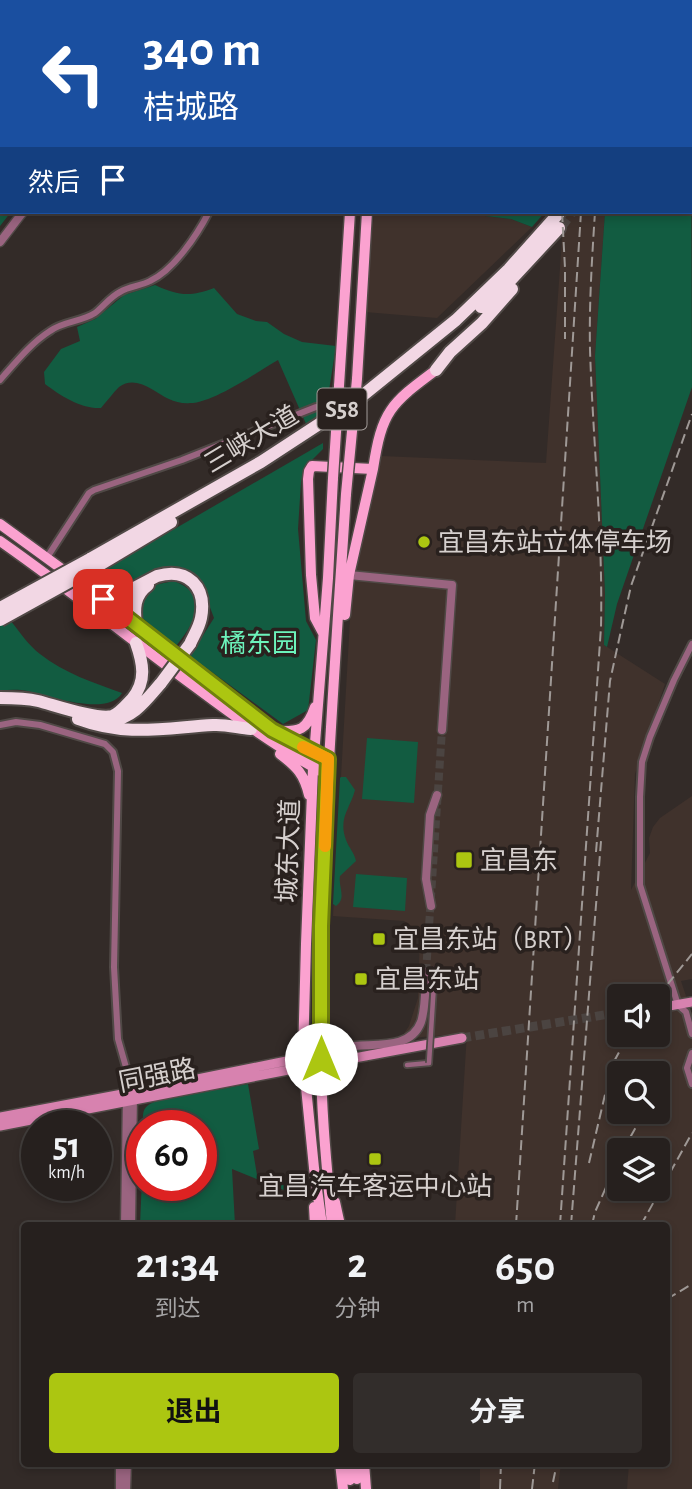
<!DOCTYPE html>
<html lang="zh">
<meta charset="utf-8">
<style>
body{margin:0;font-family:"Alegreya Sans","Noto Sans SC",sans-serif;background:#322d2b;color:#f1f3f6;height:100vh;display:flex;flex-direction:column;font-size:26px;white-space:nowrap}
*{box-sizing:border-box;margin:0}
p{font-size:23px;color:#a4a3a4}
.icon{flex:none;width:38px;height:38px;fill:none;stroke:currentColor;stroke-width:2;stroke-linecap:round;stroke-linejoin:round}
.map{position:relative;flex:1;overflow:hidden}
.details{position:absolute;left:21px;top:1222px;width:649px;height:245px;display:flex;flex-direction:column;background:#26201e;border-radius:7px;box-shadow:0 4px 10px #0003,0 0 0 2px #423e3c}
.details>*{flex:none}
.banner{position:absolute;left:0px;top:0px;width:693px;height:214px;box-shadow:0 4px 10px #0003,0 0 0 2px #423e3c;background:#1a4fa0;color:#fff;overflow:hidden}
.tools{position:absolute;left:607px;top:984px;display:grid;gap:14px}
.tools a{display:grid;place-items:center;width:63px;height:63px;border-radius:7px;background:#26201e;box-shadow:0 4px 10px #0003,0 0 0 2px #423e3c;font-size:35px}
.speed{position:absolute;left:21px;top:1110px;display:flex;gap:14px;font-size:35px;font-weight:700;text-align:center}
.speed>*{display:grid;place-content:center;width:91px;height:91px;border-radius:50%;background:#26201e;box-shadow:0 4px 10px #0003,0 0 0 2px #423e3c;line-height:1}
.speed small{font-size:18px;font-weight:400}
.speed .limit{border:10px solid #d22;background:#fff;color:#111}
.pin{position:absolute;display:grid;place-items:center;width:60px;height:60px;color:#fff;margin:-30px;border-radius:14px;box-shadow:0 4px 10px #0006}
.me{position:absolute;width:77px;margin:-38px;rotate:0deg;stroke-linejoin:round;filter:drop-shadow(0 0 5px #0008)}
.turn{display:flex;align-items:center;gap:24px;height:147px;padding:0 28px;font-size:32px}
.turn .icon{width:91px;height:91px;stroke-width:2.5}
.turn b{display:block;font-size:49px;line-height:60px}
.then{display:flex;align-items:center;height:66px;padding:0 28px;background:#0003;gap:14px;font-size:26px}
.eta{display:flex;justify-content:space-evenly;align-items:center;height:119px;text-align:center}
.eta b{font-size:42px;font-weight:700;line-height:49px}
.primary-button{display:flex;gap:14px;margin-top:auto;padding:14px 28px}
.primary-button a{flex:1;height:80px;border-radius:7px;background:#acc611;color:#111;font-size:28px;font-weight:700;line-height:80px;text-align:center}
.primary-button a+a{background:#322d2b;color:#f1f3f6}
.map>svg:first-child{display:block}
.built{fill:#40322c;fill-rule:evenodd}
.green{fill:#125c41}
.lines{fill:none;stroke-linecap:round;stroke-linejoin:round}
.tertiary-tunnel{stroke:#4b4441;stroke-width:8;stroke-dasharray:8 4;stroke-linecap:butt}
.secondary-tunnel{stroke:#4b4441;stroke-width:9;stroke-dasharray:9 4.5;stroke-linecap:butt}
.motorway-tunnel{stroke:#4b4441;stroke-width:12;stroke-dasharray:12 6;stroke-linecap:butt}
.pedestrian-casing{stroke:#504946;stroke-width:8}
.minor-casing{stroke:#504946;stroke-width:10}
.tertiary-casing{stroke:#504946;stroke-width:11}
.secondary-casing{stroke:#504946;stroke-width:12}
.primary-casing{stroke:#504946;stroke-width:13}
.motorway-casing{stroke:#504946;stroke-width:16}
.pedestrian{stroke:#9a6480;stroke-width:4.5}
.minor{stroke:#9a6480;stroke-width:6}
.tertiary{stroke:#9a6480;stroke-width:8}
.secondary{stroke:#d782af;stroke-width:9}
.primary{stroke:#fba2d0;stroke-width:10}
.motorway{stroke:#f2d7e4;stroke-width:12}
.rail{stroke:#9f9996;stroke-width:2;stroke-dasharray:10 5;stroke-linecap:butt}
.pedestrian-bridge-casing{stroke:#504946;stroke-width:8;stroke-linecap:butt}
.primary-bridge-casing{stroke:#504946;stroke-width:13;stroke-linecap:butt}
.motorway-bridge-casing{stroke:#504946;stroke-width:16;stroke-linecap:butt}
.pedestrian-bridge{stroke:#9a6480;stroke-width:4.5}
.primary-bridge{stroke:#fba2d0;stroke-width:10}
.motorway-bridge{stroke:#f2d7e4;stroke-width:12}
.route-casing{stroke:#70810b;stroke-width:18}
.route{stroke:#acc611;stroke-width:12}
.slow{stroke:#f59e0b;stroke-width:12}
.poi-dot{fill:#acc611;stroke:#29211e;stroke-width:2.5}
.labels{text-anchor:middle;stroke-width:7;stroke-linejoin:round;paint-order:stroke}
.shield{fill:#29211e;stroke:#a29c99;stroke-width:2}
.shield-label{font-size:24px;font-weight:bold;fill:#d6d0ce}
.street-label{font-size:26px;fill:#d6d0ce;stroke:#29211e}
.poi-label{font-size:26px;fill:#d6d0ce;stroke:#29211e;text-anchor:start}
.park-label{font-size:26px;fill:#6cf3bb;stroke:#29211e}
</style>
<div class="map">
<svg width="692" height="1489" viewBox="0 0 692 1489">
<rect width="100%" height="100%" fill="#332b28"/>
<path class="built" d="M 12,0 L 345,0 L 348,1 L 12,2 Z
M 374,212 L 453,212 L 511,219 L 532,227 L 437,318 L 365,312 Z
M 564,212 L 605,212 L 595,356 L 605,593 L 604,645 L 665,684 L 635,774 L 631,890 L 650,853 L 649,838 L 653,827 L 660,818 L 692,796 L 692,979 L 681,981 L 692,1014 L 692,1489 L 627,1489 L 629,1463 L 667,1463 L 667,1225 L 455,1225 L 467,1033 L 389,1040 L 403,1035 L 409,1026 L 418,998 L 420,932 L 404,921 L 333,916 L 352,585 L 381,456 L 546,463 ZM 620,996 L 658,996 L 658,1034 L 620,1034 ZM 620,1073 L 658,1073 L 658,1111 L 620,1111 ZM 620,1150 L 658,1150 L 658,1188 L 620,1188 Z
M 480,1463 L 561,1463 L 558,1489 L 480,1489 Z"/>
<path class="green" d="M 0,0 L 12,0 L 12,2 L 2,2 L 2,212 L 11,212 L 0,226 Z
M 691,90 L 692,387 L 617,604 L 607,647 L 604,645 L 605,593 L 595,356 L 605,212 L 691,212 Z
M 453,212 L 545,212 L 532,227 L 511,219 Z
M 155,285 C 179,296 190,297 214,288 L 237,314 L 256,321 L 267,322 L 284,334 L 302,342 L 336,346 L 325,416 L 307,426 L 278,360 C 257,372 213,403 190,403 C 184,404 175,402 169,399 C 154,392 136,374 119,387 C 113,393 107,401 101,408 C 81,409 61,396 45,384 L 44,372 L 61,349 L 80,341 L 77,327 L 95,319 L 124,295 Z
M 323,443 L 323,449 L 304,468 L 301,482 L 298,529 L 306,621 L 316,640 L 308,710 L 283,724 L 190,656 L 214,618 L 202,586 L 187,572 L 177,568 L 165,569 L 108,593 L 88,579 Z
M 174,581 C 212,595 194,624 176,646 L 140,616 L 142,602 L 154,585 Z
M 10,620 C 19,631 29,646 40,654 C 64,673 94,683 122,693 C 108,717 49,696 28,691 C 19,689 9,690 0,690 L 0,626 Z
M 367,738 L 418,742 L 414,803 L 362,799 Z
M 341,777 L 346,777 L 355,790 C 350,809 338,818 346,840 C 349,848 354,852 356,861 L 340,876 C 338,887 347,898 336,906 L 333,904 L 340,778 Z
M 356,874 L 407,878 L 405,911 L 353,907 Z
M 248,1084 L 259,1149 L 253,1151 L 257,1175 L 267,1174 L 268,1179 L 284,1178 L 285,1184 L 290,1183 L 291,1193 L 232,1169 L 235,1225 L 140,1225 L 142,1178 L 142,1185 L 201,1185 L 201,1125 L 143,1125 C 143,1111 142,1107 156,1101 Z"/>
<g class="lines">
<path class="tertiary-tunnel" d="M 426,972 L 442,730"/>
<path class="secondary-tunnel" d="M 462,1038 L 616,1013"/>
<path class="motorway-tunnel" d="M 559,228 L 571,212"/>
<g class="pedestrian-casing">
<path id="pedestrian" d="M 407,1065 L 429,1063"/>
</g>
<g class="minor-casing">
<path id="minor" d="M 0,380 C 15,363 31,343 50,331 C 63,321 81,322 95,313 C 104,306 110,297 120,292 C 129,286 141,286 150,281 C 174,270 197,235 209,212
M 46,559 L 89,493 L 94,490 L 182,460 L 316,407
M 692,644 L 674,680 L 650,737 L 642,762 L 640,797 L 640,885 L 678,1005 L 686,1012 L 692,1034
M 0,725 L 16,722 L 40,725 L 105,744 L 113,752 L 118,771 L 114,967 L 118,1039 L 133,1092
M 692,1053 L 687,1068 L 692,1084"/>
</g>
<g class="tertiary-casing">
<path id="tertiary" d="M 0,242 L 23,212
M 349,575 L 452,585 L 442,730
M 431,906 L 426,879 L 430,815 L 437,795
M 321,1059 C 329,1055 337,1048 346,1047 C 370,1042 410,1052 421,1022 C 426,1007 425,988 426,972
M 125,1225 L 127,1096
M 131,1225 L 133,1095
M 120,1489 L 120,1463
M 126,1489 L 127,1463"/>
</g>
<g class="secondary-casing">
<path id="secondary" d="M 658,1008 L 692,1002
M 616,1013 L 620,1013
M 0,1117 L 133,1092 L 311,1056 L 321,1059 L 349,1059 L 462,1038
M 0,1126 L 304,1067 L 321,1059"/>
</g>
<g class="primary-casing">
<path id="primary" d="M 365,2 L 365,0
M 382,2 L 382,0
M 357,379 L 367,212
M 339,386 L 350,212
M 373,469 C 382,411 390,404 436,370
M 0,524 L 103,599 L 272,730 L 318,755
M 0,541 C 66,587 129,638 194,686 C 237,718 280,750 328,775
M 323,633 L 315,618 L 311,575 L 308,479 L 309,471 L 312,466 L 373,469 L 349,575 L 345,615
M 277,731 C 300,732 307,730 315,707
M 280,754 C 297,767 304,774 309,795
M 335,1202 L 340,1225
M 314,1207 L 315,1225
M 322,1225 L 314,1168 L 303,1057 L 306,944 L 313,768 L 328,578 L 333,478
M 332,1225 C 327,1169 321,1112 321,1056 C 319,868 334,681 346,494
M 340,1463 L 343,1489
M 348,1463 L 350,1480
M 356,1463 L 357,1479
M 364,1463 L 366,1489"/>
</g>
<g class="motorway-casing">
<path id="motorway" d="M 691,62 L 692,61
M 691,75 L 692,74
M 481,307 L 509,282 L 559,228
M 436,370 L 450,352 L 482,323 L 512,289
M 90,559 L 261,462 L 362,396 L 456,320 L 509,269 L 559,213
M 96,567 L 171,522
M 103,599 L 113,599 L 157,576 C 188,567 207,587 201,618 C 199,628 194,635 190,644
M 136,625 C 134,609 134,595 148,585
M 0,698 C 13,698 25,698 38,701 C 54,705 96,720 112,716 C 119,714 127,704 132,699 C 147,681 143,663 136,643
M 78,719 C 126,737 164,728 213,725 C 226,724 238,728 251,729
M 110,721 C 134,718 146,700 161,683"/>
</g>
<use href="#pedestrian" class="pedestrian"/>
<use href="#minor" class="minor"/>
<use href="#tertiary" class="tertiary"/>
<use href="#secondary" class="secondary"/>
<use href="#primary" class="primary"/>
<use href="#motorway" class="motorway"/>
<path class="rail" d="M 541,0 L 541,2
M 595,2 L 595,0
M 611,2 L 611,0
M 562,212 L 565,268 L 565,339
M 596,852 L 610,681 L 620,635 L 631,586 L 692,414
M 658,996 L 692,954
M 658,1091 L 670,1073
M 623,1150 L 645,1111
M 589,1163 L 612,1065 L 629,1034
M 516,1225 L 581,212
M 560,1225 L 601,627 C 603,534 593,442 590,350 C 589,304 592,258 595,212
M 571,1225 L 601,841
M 592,1225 L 595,1212 L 620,1156
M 641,1225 L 692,1133
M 667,1299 L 692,1284
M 553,1482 L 557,1463
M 500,1489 L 501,1463
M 532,1489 L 535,1463"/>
<g class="pedestrian-bridge-casing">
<path id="pedestrian-bridge" d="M 429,1063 L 435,968"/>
</g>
<g class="primary-bridge-casing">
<path id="primary-bridge" d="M 333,478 L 339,386
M 346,494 L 357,379"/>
</g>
<g class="motorway-bridge-casing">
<path id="motorway-bridge" d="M 0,608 L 90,559
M 0,620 L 96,567
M 161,683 L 190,644"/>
</g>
<use href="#pedestrian-bridge" class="pedestrian-bridge"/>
<use href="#primary-bridge" class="primary-bridge"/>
<use href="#motorway-bridge" class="motorway-bridge"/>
</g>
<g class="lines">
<g class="route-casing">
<path id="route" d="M 103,599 L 272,730 L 328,759 L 321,926 L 321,1059"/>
</g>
<use href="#route" class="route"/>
<path class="slow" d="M 303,747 L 328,759 L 325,846"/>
</g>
<g class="poi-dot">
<circle cx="424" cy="542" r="7"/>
<rect x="455" y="851" width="18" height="18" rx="3.5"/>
<rect x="372" y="932" width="14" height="14" rx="3.5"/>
<rect x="354" y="972" width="14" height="14" rx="3.5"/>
<rect x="368" y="1152" width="14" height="14" rx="3.5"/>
</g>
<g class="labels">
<rect class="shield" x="317.5" y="388.5" width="49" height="41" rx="5"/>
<g class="shield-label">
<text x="342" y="417">S58</text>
</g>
<g class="street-label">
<text transform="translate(251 439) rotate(-31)" y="9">三峡大道</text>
<text transform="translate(288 851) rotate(-88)" y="9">城东大道</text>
<text transform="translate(157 1075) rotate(-11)" y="9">同强路</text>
</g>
<g class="poi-label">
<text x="438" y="551">宜昌东站立体停车场</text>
<text x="480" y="869">宜昌东</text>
<text x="393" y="948">宜昌东站（BRT）</text>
<text x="375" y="988">宜昌东站</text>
<text x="375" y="1195" text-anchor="middle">宜昌汽车客运中心站</text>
</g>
<g class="park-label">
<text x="259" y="652">橘东园</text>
</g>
</g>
</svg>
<div class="tools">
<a><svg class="icon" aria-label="sound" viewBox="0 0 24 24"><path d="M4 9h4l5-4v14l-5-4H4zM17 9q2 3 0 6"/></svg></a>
<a><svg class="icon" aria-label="search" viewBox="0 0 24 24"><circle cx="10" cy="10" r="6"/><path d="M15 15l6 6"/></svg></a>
<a><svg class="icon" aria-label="layers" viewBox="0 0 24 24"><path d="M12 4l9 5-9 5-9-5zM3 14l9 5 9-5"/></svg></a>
</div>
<div class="speed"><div>51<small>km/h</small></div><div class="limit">60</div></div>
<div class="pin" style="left:103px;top:599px;background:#d93025"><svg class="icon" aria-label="arrive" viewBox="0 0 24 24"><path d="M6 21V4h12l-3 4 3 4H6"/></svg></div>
<svg class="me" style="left:321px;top:1059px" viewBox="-20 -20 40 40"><circle r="19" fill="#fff"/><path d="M0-13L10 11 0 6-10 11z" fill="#acc611"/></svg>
<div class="banner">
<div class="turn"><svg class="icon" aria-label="left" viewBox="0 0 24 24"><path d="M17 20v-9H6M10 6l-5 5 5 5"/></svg><div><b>340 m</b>桔城路</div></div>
<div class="then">然后<svg class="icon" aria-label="arrive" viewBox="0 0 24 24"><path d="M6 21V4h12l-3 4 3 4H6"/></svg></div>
</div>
<section class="details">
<div class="eta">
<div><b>21:34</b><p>到达</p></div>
<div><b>2</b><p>分钟</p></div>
<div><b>650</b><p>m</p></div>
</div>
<div class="primary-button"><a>退出</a><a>分享</a></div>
</section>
</div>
